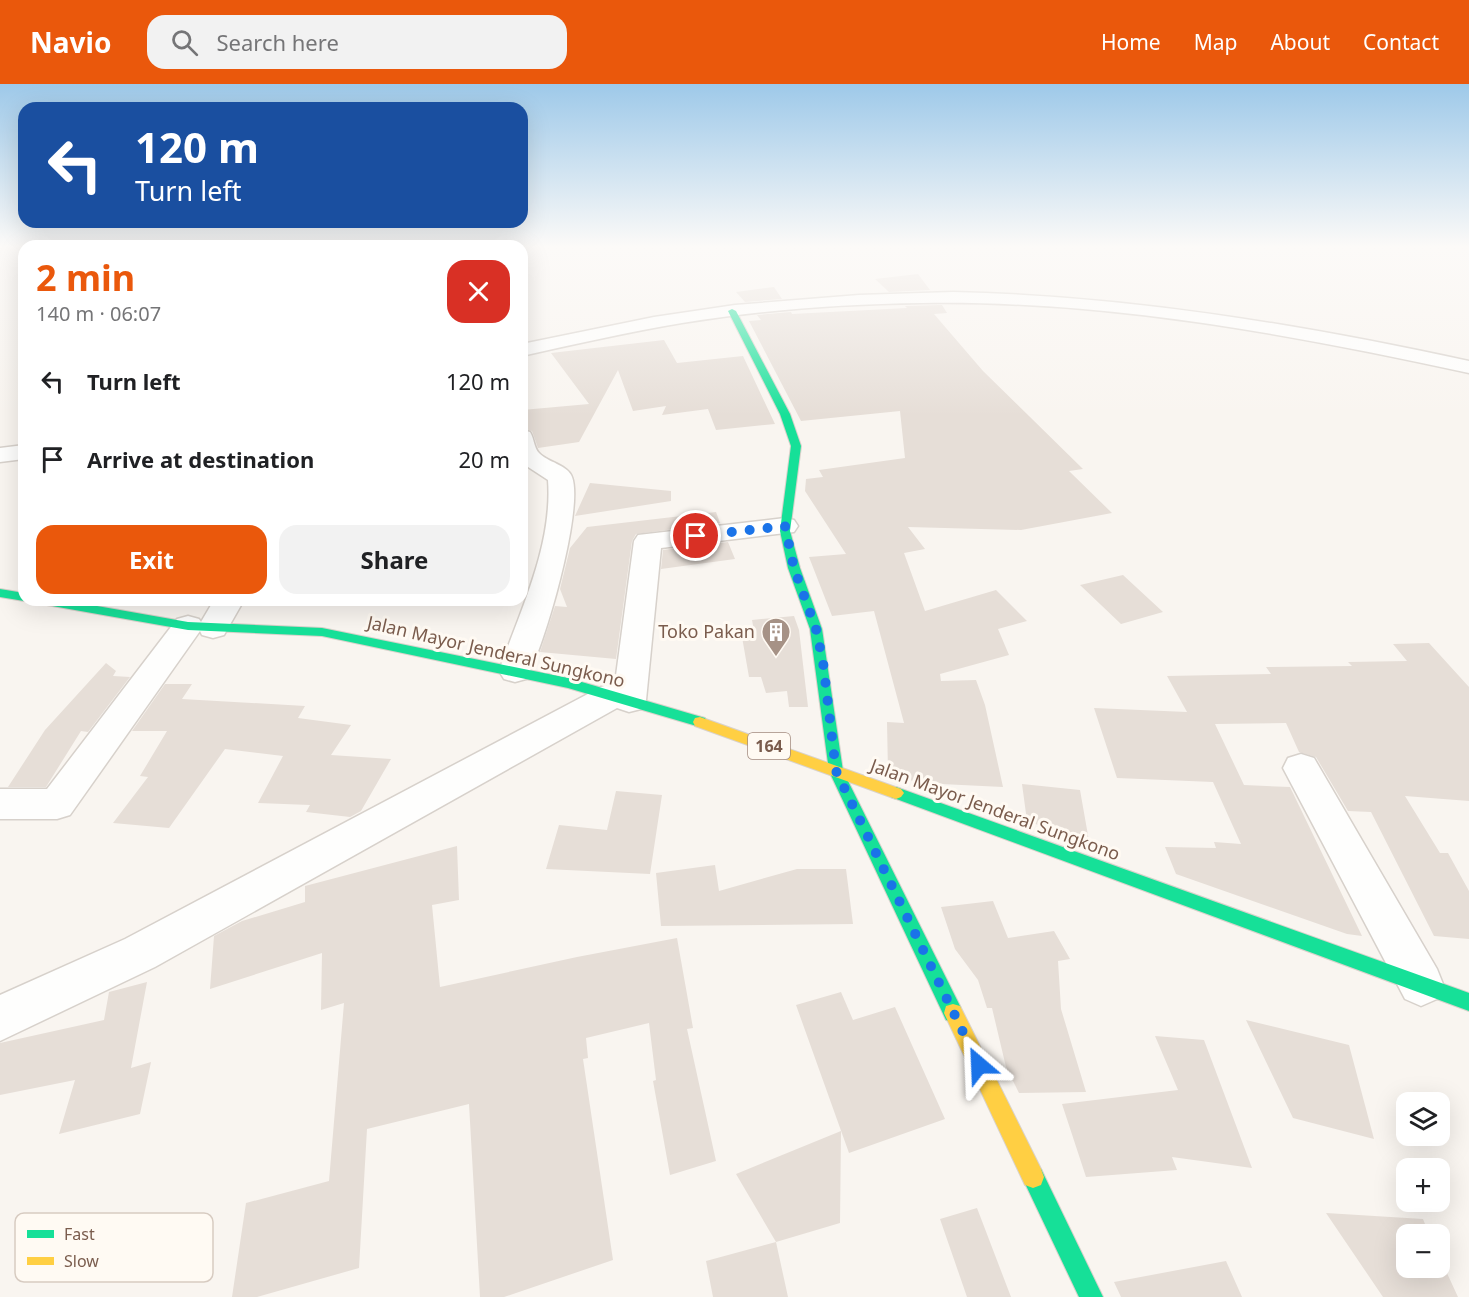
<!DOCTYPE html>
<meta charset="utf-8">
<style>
body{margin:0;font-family:"Noto Sans",sans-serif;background:#f2f2f2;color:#202124;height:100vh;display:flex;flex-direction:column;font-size:22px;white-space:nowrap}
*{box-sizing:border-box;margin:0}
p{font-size:20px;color:#757577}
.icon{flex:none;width:33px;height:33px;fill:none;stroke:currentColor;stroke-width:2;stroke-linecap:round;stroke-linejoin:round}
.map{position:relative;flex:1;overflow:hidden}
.details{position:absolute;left:18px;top:156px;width:510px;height:366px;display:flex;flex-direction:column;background:#fff;border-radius:18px;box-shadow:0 6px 24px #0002}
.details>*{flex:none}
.top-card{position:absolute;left:18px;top:18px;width:510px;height:126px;border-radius:18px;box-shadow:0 6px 24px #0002;background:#1a4fa0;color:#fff;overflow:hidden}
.tools{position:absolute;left:1396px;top:1008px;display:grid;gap:12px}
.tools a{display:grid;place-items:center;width:54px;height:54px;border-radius:12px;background:#fff;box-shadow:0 6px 24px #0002;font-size:30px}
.pin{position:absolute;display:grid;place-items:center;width:51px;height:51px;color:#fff;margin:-26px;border:3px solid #fff;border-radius:50%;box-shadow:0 2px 6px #0007}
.me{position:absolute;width:66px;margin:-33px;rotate:334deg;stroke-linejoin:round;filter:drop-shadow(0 0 4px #0008)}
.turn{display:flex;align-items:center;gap:21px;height:126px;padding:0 18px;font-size:27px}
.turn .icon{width:78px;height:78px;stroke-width:2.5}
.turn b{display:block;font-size:42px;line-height:51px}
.round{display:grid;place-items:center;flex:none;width:63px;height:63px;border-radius:18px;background:#f2f2f2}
.head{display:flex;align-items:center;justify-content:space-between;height:102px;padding:0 18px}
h1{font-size:36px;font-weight:700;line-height:45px;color:#ea580c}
.primary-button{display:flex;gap:12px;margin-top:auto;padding:12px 18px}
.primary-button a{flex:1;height:69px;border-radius:18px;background:#ea580c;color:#fff;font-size:24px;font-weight:700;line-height:69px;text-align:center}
.primary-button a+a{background:#f2f2f2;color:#202124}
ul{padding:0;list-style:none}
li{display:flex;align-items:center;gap:18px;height:78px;padding:0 18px}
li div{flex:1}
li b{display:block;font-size:22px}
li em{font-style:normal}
header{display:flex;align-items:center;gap:36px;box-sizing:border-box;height:84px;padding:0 30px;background:#ea580c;color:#fff}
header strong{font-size:28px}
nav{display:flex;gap:33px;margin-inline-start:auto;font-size:21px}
.search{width:420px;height:54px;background:#f2f2f2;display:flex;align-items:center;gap:15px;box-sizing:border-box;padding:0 21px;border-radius:18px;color:#757577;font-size:22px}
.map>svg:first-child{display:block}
.building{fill:#e6ded7}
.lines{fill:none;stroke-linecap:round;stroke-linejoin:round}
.street-casing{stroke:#d7d1cb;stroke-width:3}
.fast-casing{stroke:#d9d2cb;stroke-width:2}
.slow-casing{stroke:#d9d2cb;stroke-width:2}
.street{fill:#fefefd;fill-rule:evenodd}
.fast{fill:#16e098;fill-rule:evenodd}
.slow{fill:#ffcf43;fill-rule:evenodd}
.route{stroke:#1a73e8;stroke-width:10;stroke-dasharray:0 18}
.labels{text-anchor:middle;stroke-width:6;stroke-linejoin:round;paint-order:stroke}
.shield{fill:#fffaf3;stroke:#a28b7f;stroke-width:1.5}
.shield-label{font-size:16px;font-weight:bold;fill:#7a5c4d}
.poi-label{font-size:18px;fill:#7a5c4d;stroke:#fffaf3;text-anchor:end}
.street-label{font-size:18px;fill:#7a5c4d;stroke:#fffaf3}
.key{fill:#fffaf3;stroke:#d7cbc1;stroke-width:1.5}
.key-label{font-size:16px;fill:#7a5c4d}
</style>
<header>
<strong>Navio</strong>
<div class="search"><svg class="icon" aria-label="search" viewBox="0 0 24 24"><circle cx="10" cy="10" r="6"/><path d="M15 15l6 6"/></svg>Search here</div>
<nav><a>Home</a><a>Map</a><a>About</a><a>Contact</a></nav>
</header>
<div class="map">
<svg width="1469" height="1213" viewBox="0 0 1469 1213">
<rect width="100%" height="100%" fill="#f9f5f0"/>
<path class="building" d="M 918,190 L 930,206 L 889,208 L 875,195 Z
M 774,203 L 782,215 L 745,218 L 736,208 Z
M 942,221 L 947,229 L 934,230 L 983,287 L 1083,385 L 1069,387 L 1112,429 L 1021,446 L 908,443 L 925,465 L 904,469 L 925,527 L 996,506 L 1027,537 L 998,545 L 1009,571 L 940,590 L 941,597 L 976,596 L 985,621 L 1003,703 L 941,700 L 941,704 L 929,703 L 888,688 L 887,638 L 904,639 L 874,527 L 832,532 L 809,473 L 846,470 L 805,407 L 806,395 L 823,393 L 819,386 L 905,374 L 900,327 L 801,337 L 749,237 L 761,236 L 757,231 L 791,228 L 792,230 L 907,224 L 905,222 Z
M 664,256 L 677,279 L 743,272 L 775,340 L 716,346 L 708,325 L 662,331 L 666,322 L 633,327 L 618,286 L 579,358 L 538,364 L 532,347 L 522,344 L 522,326 L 589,320 L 551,269 Z
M 590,399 L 671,407 L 671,417 L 575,432 Z
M 716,428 L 720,439 L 636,450 L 632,457 L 616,575 L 540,568 L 555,522 L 567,523 L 560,505 L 570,464 L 587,443 Z
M 728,458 L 735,475 L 661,485 L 663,466 Z
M 1123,491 L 1163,528 L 1121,540 L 1080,501 Z
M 794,532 L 799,546 L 808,623 L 789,623 L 787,607 L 766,609 L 761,593 L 749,593 L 742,553 L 755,552 L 752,536 Z
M 1429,559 L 1469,603 L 1469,717 L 1405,712 L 1440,769 L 1448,769 L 1469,807 L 1469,855 L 1434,852 L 1371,728 L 1348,727 L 1316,673 L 1299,668 L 1286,639 L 1215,640 L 1244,701 L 1290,703 L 1362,852 L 1347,850 L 1176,790 L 1165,763 L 1216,764 L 1214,758 L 1241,760 L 1213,698 L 1117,694 L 1094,624 L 1187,628 L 1167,592 L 1271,590 L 1266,583 L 1352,582 L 1348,578 L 1407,577 L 1393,560 Z
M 106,579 L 116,587 L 113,592 L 130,593 L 88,648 L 81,647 L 46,703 L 8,703 L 45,646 Z
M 165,600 L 192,600 L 182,615 L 305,622 L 298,634 L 351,641 L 331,671 L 391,675 L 361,727 L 350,733 L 306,728 L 310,721 L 258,719 L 283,672 L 225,665 L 169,744 L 113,739 L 148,693 L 140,692 L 167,647 L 132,647 Z
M 1022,700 L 1080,706 L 1089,757 L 1078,755 L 1027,737 Z
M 616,707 L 662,711 L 650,790 L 546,785 L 559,741 L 607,746 Z
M 457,762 L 459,816 L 432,821 L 440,903 L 577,873 L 677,854 L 693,944 L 687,945 L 716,1077 L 670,1091 L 653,997 L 656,996 L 649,939 L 586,954 L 588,974 L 583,975 L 613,1176 L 504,1213 L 480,1213 L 469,1020 L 367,1045 L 359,1184 L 257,1213 L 232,1213 L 246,1119 L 329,1097 L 344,919 L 321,926 L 322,869 L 210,905 L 214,852 L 242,837 L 305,818 L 305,802 Z
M 715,781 L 719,807 L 797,785 L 846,785 L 853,840 L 661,842 L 656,789 Z
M 993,817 L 1008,854 L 1054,847 L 1070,875 L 1058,877 L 1061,925 L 1086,1008 L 1019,1009 L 1006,983 L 992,924 L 987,924 L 978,896 L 955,865 L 941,823 Z
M 147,898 L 131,984 L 151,978 L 140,1030 L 59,1050 L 75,996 L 0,1011 L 0,959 L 104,936 L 109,908 Z
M 841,908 L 853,936 L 895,923 L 945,1035 L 849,1069 L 796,921 Z
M 1246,936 L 1349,961 L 1374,1055 L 1293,1034 Z
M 1155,952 L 1204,956 L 1252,1084 L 1172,1073 L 1177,1086 L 1086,1093 L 1062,1020 L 1178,1006 Z
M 841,1047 L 840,1139 L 776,1158 L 736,1090 Z
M 977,1124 L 1011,1213 L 967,1213 L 940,1135 Z
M 1326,1129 L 1423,1135 L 1429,1150 L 1407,1150 L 1407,1184 L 1440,1184 L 1440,1174 L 1458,1213 L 1383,1213 Z
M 776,1158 L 788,1213 L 713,1213 L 706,1177 Z
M 1226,1177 L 1242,1213 L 1121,1213 L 1114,1198 Z"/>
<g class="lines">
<g class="street-casing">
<path id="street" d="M 953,208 C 1127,212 1299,240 1469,277 L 1469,289 C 1290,250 1106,216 922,219 C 842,220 761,226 682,239 C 628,248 575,260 522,272 L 522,260 L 654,233 L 735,221 L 859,211 Z
M 522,346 L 530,348 C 534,354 534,364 539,369 C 547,378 568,381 572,393 C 584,425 544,565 526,595 L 515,598 L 504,595 L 499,587 C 520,527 553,461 548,396 L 522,379 Z
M 24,361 L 24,375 L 0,378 L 0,364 Z
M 785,434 L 794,436 L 798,442 L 794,448 L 661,464 L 646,616 L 641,625 L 629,628 L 617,624 L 155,883 L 0,957 L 0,911 L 125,855 L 601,603 L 615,599 L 634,457 L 638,451 Z
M 214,516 L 244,516 L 224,551 L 213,554 L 202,551 L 200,547 L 70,731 L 57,735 L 0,735 L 0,705 L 47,705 L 177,535 L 188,532 L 199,535 L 201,538 Z
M 1301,670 L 1314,674 L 1437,885 L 1443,900 L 1437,915 L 1421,922 L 1405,915 L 1283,684 L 1288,674 Z"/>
</g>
<g class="fast-casing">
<path id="fast" d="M 732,225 L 736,227 L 790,330 L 801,362 L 790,447 L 800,484 L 822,545 L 843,687 L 960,922 L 962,929 L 960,936 L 953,938 L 946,936 L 829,687 L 810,545 L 788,484 L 780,447 L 791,362 L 780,330 L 728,227 Z
M 0,505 L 24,509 L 24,516 L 27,516 L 24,517 L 0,513 Z
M 35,516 L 63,516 L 188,538 L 322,544 L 568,594 L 705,634 L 707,638 L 705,642 L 700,643 L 568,604 L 322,552 L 188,546 L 41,520 Z
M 896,703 L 1469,909 L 1469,927 L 891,713 L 888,709 L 891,705 Z
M 1033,1082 L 1041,1085 L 1103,1213 L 1079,1213 L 1022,1093 L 1025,1085 Z"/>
</g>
<g class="slow-casing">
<path id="slow" d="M 700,633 L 901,705 L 904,709 L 901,713 L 896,715 L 695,642 L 693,638 L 695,634 Z
M 953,920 L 960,922 L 1041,1085 L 1044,1093 L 1041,1101 L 1033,1104 L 1025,1101 L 944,929 L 946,922 Z"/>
</g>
<use href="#street" class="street"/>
<use href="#fast" class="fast"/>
<use href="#slow" class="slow"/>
</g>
<linearGradient id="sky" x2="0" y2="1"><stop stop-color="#9ec9e9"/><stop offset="0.49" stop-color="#fcfaf8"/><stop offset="1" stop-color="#fcfaf8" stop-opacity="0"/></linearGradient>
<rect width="1469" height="332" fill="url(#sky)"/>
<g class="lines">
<path class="route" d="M 696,452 L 785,442 L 794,484 L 816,545 L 823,578 L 836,687 L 979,981"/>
</g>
<defs>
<g id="building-pin" transform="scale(1.5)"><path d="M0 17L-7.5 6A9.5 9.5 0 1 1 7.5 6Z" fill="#a69286" stroke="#fffaf3"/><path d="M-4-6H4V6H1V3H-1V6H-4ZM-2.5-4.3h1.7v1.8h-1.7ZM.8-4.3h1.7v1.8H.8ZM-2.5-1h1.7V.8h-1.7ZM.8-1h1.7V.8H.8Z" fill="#fff"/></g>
</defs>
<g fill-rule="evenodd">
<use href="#building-pin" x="776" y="548"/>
</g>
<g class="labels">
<rect class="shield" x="748" y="649" width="42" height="26" rx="4.5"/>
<g class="shield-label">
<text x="769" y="668">164</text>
</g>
<g class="poi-label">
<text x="755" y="554">Toko Pakan</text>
</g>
<g class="street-label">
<text transform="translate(496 568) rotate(13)" y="6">Jalan Mayor Jenderal Sungkono</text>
<text transform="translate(995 726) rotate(20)" y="6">Jalan Mayor Jenderal Sungkono</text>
</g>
</g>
<rect x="15" y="1129" width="198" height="69" rx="9" class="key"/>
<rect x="27" y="1146" width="27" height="8" fill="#16e098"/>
<rect x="27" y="1173" width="27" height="8" fill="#ffcf43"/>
<g class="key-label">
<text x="64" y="1156">Fast</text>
<text x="64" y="1183">Slow</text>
</g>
</svg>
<div class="tools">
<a><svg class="icon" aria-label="layers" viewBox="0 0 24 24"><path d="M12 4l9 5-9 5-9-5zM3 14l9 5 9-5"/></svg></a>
<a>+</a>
<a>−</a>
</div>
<div class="pin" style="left:696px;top:452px;background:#d93025"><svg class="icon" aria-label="arrive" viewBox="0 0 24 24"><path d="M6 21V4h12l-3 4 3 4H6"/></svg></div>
<svg class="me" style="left:979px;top:981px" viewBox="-20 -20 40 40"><path d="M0-17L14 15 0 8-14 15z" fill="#1a73e8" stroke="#fff" stroke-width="4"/></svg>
<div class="top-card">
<div class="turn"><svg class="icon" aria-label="left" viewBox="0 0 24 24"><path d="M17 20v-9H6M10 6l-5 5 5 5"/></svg><div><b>120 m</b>Turn left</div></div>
</div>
<section class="details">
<div class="head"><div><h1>2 min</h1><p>140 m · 06:07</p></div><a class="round" style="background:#d93025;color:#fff"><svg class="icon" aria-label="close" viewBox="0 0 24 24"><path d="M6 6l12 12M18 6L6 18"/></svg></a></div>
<ul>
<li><svg class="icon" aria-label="left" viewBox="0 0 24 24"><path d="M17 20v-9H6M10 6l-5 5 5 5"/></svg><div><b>Turn left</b></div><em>120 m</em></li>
<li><svg class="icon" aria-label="arrive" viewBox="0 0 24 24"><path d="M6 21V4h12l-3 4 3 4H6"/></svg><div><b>Arrive at destination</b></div><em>20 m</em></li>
</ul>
<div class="primary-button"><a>Exit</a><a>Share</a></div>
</section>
</div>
